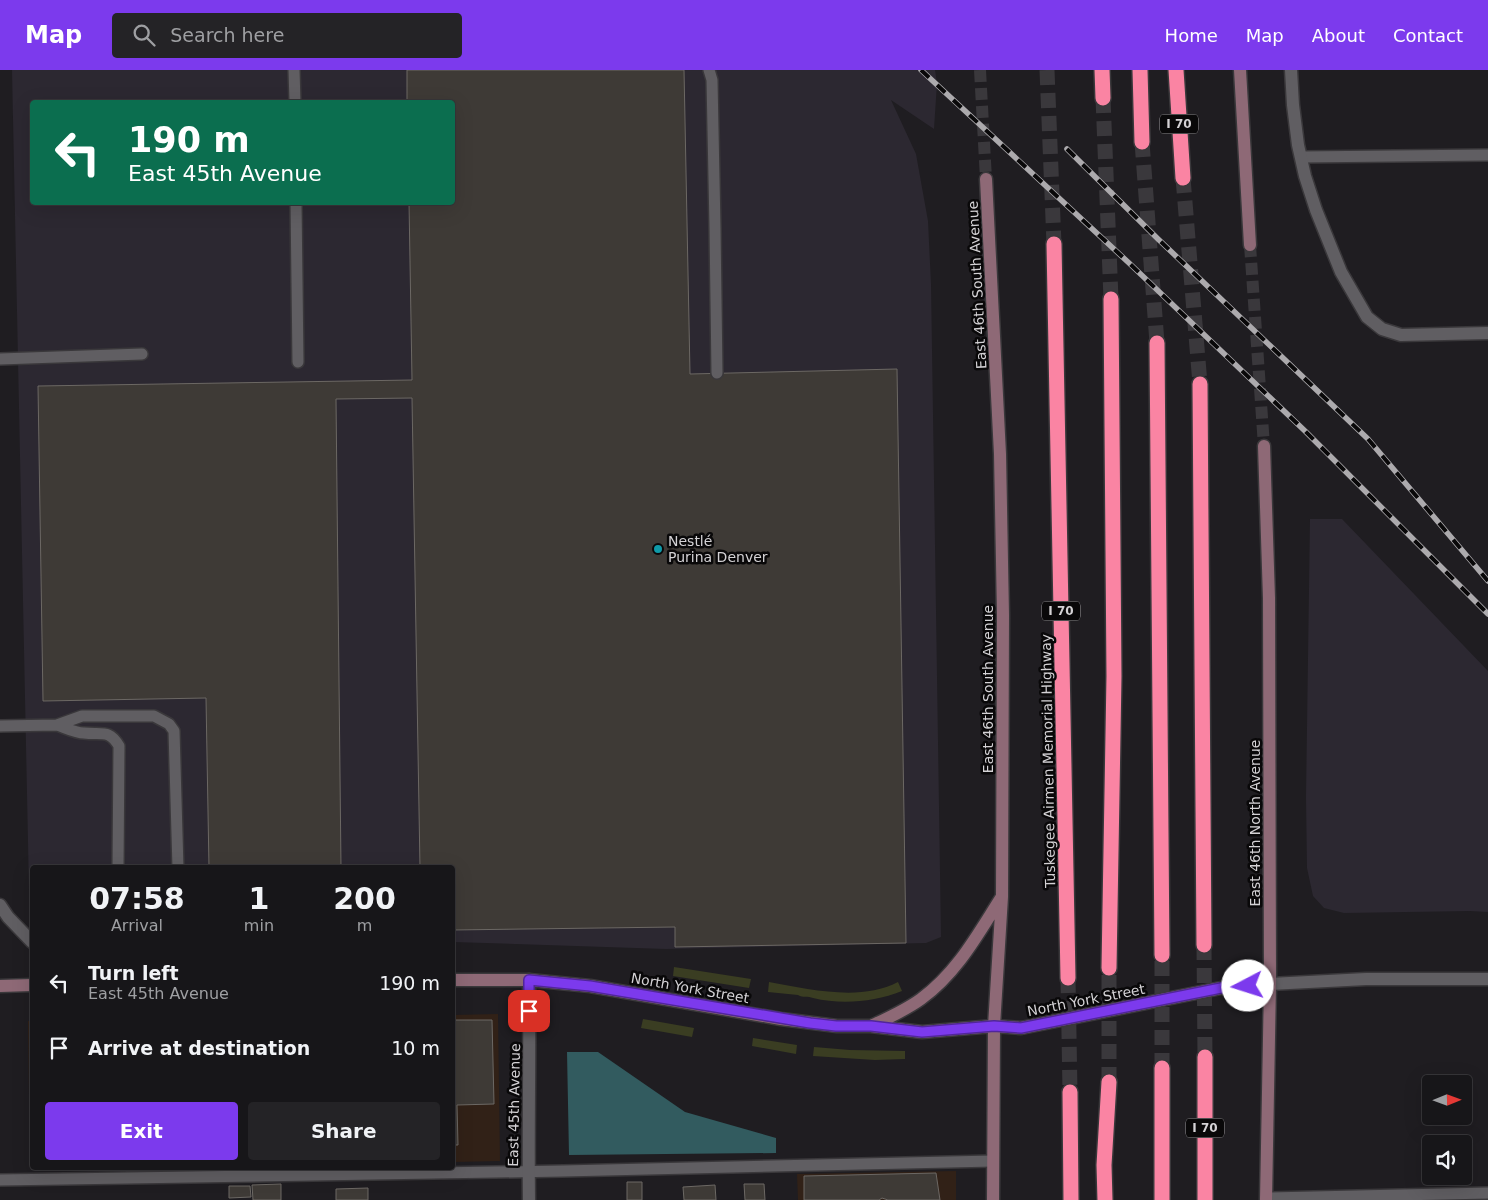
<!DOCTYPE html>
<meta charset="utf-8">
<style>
body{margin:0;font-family:"DejaVu Sans",sans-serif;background:#242326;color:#f1f3f6;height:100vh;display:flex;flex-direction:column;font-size:19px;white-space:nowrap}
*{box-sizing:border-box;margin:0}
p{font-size:16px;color:#9e9fa2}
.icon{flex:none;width:28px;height:28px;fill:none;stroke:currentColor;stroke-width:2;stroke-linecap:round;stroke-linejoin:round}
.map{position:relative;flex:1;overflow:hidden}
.drawer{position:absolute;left:30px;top:795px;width:425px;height:305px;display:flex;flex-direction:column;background:#171619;border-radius:5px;box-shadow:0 5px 20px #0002,0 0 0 1px #363538}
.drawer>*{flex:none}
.top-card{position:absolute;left:30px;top:30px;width:425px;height:105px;border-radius:5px;box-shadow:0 5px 20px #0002,0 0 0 1px #363538;background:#0b6e4f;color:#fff;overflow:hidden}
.needle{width:32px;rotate:89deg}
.buttons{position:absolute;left:1422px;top:1005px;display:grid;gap:10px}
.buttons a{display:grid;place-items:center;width:50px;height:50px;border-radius:5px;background:#171619;box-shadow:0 5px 20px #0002,0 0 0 1px #363538;font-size:25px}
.pin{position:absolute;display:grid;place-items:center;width:42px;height:42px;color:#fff;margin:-21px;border-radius:10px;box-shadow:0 2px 8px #0006}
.me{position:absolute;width:55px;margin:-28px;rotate:265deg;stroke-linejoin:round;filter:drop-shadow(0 0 4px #0008)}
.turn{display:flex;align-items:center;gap:18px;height:105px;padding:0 15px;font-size:22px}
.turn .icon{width:65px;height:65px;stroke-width:2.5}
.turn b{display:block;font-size:35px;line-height:42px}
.eta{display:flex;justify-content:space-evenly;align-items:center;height:85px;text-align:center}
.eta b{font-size:30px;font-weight:800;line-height:35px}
.action{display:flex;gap:10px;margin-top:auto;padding:10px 15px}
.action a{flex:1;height:58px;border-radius:5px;background:#7c3aed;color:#fff;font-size:20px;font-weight:800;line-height:58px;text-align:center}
.action a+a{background:#242326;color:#f1f3f6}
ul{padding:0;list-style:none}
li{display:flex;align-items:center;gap:15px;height:65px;padding:0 15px}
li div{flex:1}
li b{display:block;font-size:19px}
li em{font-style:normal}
header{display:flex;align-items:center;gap:30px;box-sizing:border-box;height:70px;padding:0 25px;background:#7c3aed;color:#fff}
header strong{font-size:24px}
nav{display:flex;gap:28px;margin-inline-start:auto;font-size:18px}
.search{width:350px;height:45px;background:#242326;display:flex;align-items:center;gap:12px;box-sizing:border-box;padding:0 18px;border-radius:5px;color:#9e9fa2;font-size:19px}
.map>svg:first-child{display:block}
.commercial{fill:#312117}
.built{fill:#2c2831;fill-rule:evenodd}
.green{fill:#3a3d22}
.water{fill:#325b5f}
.building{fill:#3e3a36;stroke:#6c6864}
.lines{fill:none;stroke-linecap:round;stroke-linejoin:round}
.secondary-tunnel{stroke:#3a383c;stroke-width:12;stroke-dasharray:12 6;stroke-linecap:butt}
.motorway-tunnel{stroke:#3a383c;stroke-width:15;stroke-dasharray:15 8;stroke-linecap:butt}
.service-casing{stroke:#3a383b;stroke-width:14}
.minor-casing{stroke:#3a383b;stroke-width:15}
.tertiary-casing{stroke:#3a383b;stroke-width:15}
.secondary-casing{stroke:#3a383b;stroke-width:15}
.motorway-casing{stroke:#3a383b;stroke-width:18}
.service{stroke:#605e62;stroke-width:11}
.minor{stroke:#605e62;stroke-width:12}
.tertiary{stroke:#605e62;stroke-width:12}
.secondary{stroke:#8e6976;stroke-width:12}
.motorway{stroke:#fa84a3;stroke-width:15}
.rail-casing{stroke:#acaaad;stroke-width:5.5}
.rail{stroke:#090809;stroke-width:4;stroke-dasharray:11;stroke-linecap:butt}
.secondary-bridge-casing{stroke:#3a383b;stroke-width:15;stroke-linecap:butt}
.secondary-bridge{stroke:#8e6976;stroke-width:12}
.route-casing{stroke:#51269a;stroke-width:12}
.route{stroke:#7c3aed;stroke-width:9}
.culture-dot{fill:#0f9aa8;stroke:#090809;stroke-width:2}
.labels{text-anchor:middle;stroke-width:5;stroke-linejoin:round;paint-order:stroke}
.shield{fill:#090809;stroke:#979598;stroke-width:1}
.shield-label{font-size:12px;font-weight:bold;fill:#d4d2d5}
.street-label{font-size:14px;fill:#d4d2d5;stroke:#090809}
.poi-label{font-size:14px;fill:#d4d2d5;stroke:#090809;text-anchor:start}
</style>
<header>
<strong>Map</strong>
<div class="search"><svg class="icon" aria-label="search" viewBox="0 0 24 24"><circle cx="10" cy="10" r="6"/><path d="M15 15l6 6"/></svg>Search here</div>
<nav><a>Home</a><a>Map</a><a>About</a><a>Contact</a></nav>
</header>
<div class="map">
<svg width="1488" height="1130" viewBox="0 0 1488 1130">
<rect width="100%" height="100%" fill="#1f1d21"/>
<path class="commercial" d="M 498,944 L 500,1091 L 453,1092 L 452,945 Z
M 28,951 L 32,951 L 32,1098 L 79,1098 L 30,1098 Z
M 956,1101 L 956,1130 L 798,1130 L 797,1104 Z"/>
<path class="built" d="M 12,0 L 935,0 L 937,13 L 934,59 L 891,30 L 916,84 L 928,151 L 931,214 L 941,867 L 926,873 L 666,879 L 453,872 L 452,798 L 32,798 L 32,824 L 29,820 ZM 32,32 L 452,32 L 452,132 L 32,132 Z
M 1310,449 L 1342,449 L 1488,601 L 1488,842 L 1470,841 L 1344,843 L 1324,838 L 1313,826 L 1307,798 L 1306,727 Z"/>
<path class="green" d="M 674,897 L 751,909 L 749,918 L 673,906 Z
M 769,912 C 809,919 860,932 898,912 L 902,921 C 874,932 842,935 813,928 C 808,926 803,928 798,925 L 768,922 Z
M 643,949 L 694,958 L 692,967 L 641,958 Z
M 753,968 L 797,975 L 796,984 L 752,976 Z
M 814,977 L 850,980 L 905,981 L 905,989 L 875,990 L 813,986 Z"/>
<path class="water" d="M 567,982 L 598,982 L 685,1042 L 776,1068 L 776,1083 L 569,1085 Z"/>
<path class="building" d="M 407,0 L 684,0 L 690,304 L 897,299 L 906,873 L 675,877 L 675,857 L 452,860 L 452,798 L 420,798 L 412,328 L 336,329 L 341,798 L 209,798 L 206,628 L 43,631 L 38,316 L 412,310 L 409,132 L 452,132 L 452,32 L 407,32 Z
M 452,950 L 492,950 L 494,1034 L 457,1035 L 458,1075 L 452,1075 Z
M 936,1103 L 940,1130 L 888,1130 L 882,1128 L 879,1130 L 804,1130 L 804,1106 Z
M 627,1112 L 642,1112 L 642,1130 L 627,1130 Z
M 281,1114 L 281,1130 L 253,1130 L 252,1115 Z
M 744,1114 L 764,1114 L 765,1130 L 745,1130 Z
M 715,1115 L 716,1130 L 684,1130 L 683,1117 Z
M 229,1116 L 250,1116 L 251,1127 L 229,1128 Z
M 368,1118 L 368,1130 L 336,1130 L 336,1119 Z"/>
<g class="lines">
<path class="secondary-tunnel" d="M 980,0 L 986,109
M 1250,175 L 1264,376"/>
<path class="motorway-tunnel" d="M 1047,0 L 1054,174
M 1103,28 L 1111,229
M 1142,72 L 1157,273
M 1183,108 L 1200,314
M 1204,875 L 1205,987
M 1068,908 L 1070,1022
M 1162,998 L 1162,885
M 1109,1012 L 1109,898"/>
<g class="service-casing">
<path id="service" d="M 294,0 L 295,32
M 709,0 L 712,10 L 715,158 L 717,303
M 1301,87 L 1488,85
M 296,132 L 298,292
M 0,289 L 142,284
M 57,655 C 66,658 75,663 84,663 C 102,665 109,659 119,676 L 118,798
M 0,656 L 57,655 L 82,646 L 154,646 L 169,654 L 174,661 L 178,798
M 0,1110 L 563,1101 L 993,1091
M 1266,1128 L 1488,1123"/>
</g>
<g class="minor-casing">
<path id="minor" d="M 1291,0 L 1293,35 L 1298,75 L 1305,106 L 1316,140 L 1341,202 L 1367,247 L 1382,259 L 1401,265 L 1488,263
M 0,835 L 8,847 L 32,872
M 529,910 C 530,983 528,1057 529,1130"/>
</g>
<g class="tertiary-casing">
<path id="tertiary" d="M 1270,914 L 1366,909 L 1488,909"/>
</g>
<g class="secondary-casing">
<path id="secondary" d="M 1240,0 L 1250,175
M 986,109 L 1000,384 L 1003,545 L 1002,827 L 994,956 L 993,1130
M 1264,376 L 1269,528 L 1270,914 L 1266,1130
M 452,910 L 529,910 L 590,916 L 781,949 L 837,956 L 871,956 L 922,962 L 994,956 L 1021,958
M 0,916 L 32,915
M 1248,916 L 1270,914
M 871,956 C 888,948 906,940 921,929 C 957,903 978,864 1001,828"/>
</g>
<g class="motorway-casing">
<path id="motorway" d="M 1102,0 L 1103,28
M 1140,0 L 1142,72
M 1176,0 L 1183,108
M 1054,174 L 1068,908
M 1157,273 L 1162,885
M 1200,314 L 1204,875
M 1109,898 L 1114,606 L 1111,229
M 1205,987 L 1205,1130
M 1070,1022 L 1071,1130
M 1105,1130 L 1104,1095 L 1109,1012
M 1162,1130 L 1162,998"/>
</g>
<use href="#service" class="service"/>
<use href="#minor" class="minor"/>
<use href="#tertiary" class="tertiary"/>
<use href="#secondary" class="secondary"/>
<use href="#motorway" class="motorway"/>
<g class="rail-casing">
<path id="rail" d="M 921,0 L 1129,193 L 1305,361 L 1488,544
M 1067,79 L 1158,169 L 1368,369 L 1488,511"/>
</g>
<use href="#rail" class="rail"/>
<g class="secondary-bridge-casing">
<path id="secondary-bridge" d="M 1021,958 L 1221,918 L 1248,916"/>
</g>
<use href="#secondary-bridge" class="secondary-bridge"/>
</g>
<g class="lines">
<g class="route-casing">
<path id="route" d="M 529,941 L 529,910 L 590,916 L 810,953 L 836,956 L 871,956 L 922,962 L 994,956 L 1021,958 L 1221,918 L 1248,916"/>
</g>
<use href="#route" class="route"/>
</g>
<circle class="culture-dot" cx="658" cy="479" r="5"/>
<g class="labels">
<g class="shield">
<rect x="1160" y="44.5" width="38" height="19" rx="4"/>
<rect x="1042" y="531.5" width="38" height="19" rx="4"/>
<rect x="1186" y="1048.5" width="38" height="19" rx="4"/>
</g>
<g class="shield-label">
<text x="1179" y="58">I 70</text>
<text x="1061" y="545">I 70</text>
<text x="1205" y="1062">I 70</text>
</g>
<g class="street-label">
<text transform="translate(977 215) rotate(-93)" y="5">East 46th South Avenue</text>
<text transform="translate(988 619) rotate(-90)" y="5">East 46th South Avenue</text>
<text transform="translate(1048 691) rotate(-91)" y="5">Tuskegee Airmen Memorial Highway</text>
<text transform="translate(1255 753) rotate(-90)" y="5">East 46th North Avenue</text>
<text transform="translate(690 918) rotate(10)" y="5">North York Street</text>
<text transform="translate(1086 930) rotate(-11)" y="5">North York Street</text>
<text transform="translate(514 1035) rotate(-89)" y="5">East 45th Avenue</text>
</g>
<g class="poi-label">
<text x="668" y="476">Nestlé<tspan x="668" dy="16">Purina Denver</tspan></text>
</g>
</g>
</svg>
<div class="buttons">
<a><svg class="needle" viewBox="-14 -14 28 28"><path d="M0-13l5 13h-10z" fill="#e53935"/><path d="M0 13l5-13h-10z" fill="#9e9fa2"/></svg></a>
<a><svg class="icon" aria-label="sound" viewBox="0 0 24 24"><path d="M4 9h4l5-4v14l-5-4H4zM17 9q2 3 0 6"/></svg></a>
</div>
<div class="pin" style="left:529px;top:941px;background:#d93025"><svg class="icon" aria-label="arrive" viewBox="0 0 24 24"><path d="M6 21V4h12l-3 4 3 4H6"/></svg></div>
<svg class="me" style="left:1248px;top:916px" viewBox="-20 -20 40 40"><circle r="19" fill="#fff"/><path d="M0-13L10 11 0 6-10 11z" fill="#7c3aed"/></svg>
<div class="top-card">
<div class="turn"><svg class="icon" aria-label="left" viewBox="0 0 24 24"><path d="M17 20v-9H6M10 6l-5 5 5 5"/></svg><div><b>190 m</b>East 45th Avenue</div></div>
</div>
<section class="drawer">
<div class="eta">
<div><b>07:58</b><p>Arrival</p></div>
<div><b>1</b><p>min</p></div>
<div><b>200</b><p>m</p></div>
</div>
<ul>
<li><svg class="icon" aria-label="left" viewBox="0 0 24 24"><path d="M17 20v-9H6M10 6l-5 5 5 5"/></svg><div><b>Turn left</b><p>East 45th Avenue</p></div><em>190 m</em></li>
<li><svg class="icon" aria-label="arrive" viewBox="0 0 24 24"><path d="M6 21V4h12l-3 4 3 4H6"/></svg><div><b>Arrive at destination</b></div><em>10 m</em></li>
</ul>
<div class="action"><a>Exit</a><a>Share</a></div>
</section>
</div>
